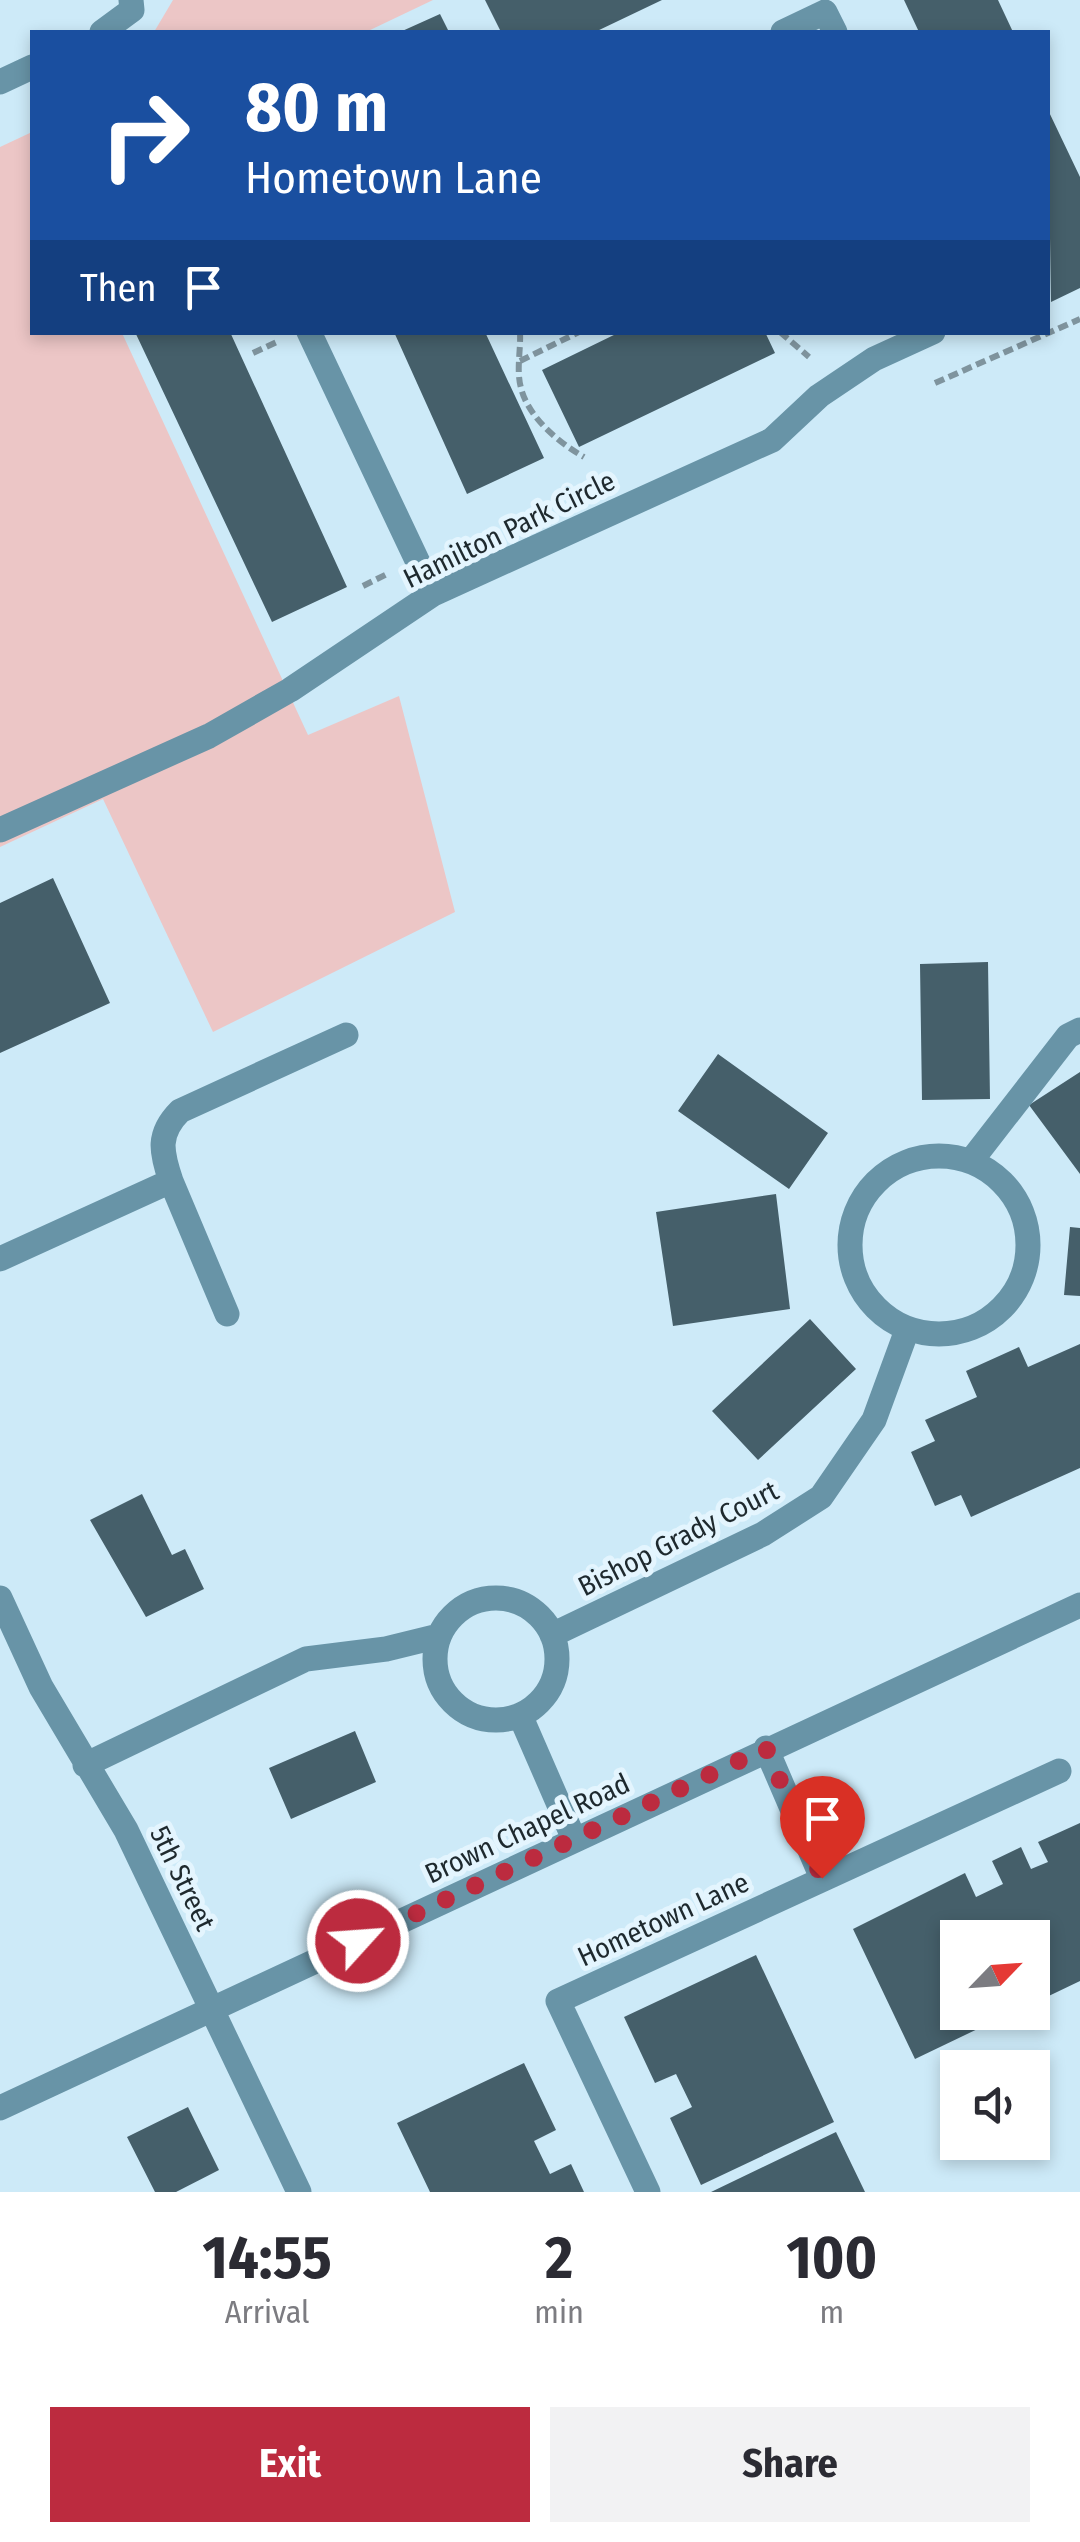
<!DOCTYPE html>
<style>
body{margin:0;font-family:"Fira Sans Condensed",sans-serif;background:#f2f2f3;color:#2b2b33;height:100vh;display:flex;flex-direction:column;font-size:38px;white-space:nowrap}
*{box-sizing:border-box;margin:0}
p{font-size:32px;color:#7c7c81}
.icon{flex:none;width:55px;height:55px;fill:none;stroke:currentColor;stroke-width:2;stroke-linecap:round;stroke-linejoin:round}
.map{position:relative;height:2192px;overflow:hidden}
.panel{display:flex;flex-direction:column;background:#fff;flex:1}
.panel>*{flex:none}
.guide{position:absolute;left:30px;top:30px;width:1020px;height:305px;border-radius:0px;box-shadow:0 5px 15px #0003;background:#1a4fa0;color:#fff;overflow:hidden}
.needle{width:65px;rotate:65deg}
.fabs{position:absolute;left:940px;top:1920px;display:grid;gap:20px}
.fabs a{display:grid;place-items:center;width:110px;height:110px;border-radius:0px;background:#fff;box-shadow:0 5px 15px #0003;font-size:50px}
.pin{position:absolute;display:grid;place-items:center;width:85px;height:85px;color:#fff;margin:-102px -42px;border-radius:50% 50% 50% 0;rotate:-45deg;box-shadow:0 0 10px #0007}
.pin .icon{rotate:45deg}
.me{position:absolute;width:110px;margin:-55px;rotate:64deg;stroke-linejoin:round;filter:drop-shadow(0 0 8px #0008)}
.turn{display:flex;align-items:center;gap:35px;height:210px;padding:0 50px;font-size:45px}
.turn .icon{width:130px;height:130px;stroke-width:2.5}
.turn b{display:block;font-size:70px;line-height:85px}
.then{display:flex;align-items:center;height:95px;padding:0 50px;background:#0003;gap:20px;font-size:38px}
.eta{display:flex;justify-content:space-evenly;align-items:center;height:170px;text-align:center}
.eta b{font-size:60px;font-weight:700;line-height:70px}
.button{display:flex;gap:20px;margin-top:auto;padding:20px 50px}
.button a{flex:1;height:115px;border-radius:0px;background:#bc2b3f;color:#fff;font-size:40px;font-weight:700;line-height:115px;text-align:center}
.button a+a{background:#f2f2f3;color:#2b2b33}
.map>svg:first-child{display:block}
.green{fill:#ecc6c6}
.building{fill:#455f6a}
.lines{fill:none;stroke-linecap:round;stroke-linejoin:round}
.path{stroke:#7f949e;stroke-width:6;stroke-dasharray:10 5;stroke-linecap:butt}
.minor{stroke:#6894a7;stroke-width:25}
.route{stroke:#bc2b3f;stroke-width:18;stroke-dasharray:0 32.4}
.labels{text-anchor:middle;stroke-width:10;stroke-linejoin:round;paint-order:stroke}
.street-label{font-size:28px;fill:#1e292e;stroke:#e4f5fe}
</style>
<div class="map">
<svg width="1080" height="2192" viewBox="0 0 1080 2192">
<rect width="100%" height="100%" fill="#cdeaf8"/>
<path class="green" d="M 173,0 L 433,0 L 366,32 L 154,32 Z
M 32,132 L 32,332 L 122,333 L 308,735 L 399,696 L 455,912 L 213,1032 L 103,799 L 0,847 L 0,147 Z"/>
<path class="building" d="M 485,0 L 662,0 L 595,32 L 501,32 Z
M 904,0 L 998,0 L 1013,32 L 919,32 Z
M 440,14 L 449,32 L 400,32 Z
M 1048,110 L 1080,177 L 1080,288 L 1051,302 Z
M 135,332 L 230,332 L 347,587 L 272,622 Z
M 394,332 L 485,332 L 544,458 L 467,494 Z
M 620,332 L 765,332 L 775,353 L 579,447 L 542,370 Z
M 53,878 L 110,1003 L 0,1053 L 0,903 Z
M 988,962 L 990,1099 L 922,1100 L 920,964 Z
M 718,1054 L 828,1133 L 789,1189 L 678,1111 Z
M 1080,1072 L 1080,1174 L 1029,1105 Z
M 776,1194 L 790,1309 L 673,1326 L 656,1212 Z
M 1070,1227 L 1080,1228 L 1080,1296 L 1064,1295 Z
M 810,1319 L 856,1369 L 758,1460 L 712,1411 Z
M 1080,1344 L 1080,1468 L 971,1517 L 961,1495 L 935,1506 L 911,1452 L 935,1441 L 925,1420 L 977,1397 L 966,1371 L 1019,1347 L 1028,1367 Z
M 142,1494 L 172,1555 L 185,1549 L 204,1589 L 146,1617 L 90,1520 Z
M 355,1731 L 376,1782 L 291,1819 L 269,1768 Z
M 1080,1823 L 1080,1981 L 1032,2004 L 1032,1938 L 958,1938 L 958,2012 L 1013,2012 L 915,2059 L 853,1929 L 965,1873 L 976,1897 L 1003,1884 L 992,1861 L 1021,1847 L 1031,1869 L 1048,1862 L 1038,1842 Z
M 756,1955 L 834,2122 L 701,2185 L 670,2118 L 692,2107 L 676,2074 L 655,2083 L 624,2017 Z
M 524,2063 L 556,2130 L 534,2141 L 550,2174 L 571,2164 L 584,2192 L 430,2192 L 397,2123 Z
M 188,2107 L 219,2170 L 176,2192 L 155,2192 L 127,2137 Z
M 836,2132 L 865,2192 L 711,2192 Z"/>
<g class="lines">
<path class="path" d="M 520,332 C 521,350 516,370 521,388 C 528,417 559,443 584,457
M 780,332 L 809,357
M 253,353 L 279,341
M 520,361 L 579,332
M 935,383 L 1080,319
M 363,586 L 389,573"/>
<path class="minor" d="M 102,32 L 132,10 L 131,0
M 783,32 L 825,12 L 835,32
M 0,82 L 32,67
M 309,332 L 433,594
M 0,830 L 209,736 L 290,690 L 433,594 L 772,440 L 819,396 L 874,359 L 933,332
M850 1245a89 89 0 1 1 178 0a89 89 0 1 1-178 0Z
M 971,1161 L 1068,1036 L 1080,1030
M 171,1181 C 161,1152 157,1134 180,1111 L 346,1035
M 0,1259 L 171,1181 L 227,1314
M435 1659a61 61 0 1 1 122 0a61 61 0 1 1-122 0Z
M 0,1598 L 41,1687 L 126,1830 L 299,2192
M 552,1635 L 763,1534 L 821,1497 L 874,1420 L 907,1330
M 520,1715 L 574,1839
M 766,1748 L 822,1878
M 85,1765 L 306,1659 L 386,1649 L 439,1636
M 0,2108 L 1080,1605
M 648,2192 L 558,2001 L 1059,1771"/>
</g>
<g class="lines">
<path class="route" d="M 358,1941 L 766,1748 L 822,1878"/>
</g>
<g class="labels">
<g class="street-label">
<text transform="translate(509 529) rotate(-26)" y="10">Hamilton Park Circle</text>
<text transform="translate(678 1538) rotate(-27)" y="10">Bishop Grady Court</text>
<text transform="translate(527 1828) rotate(-25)" y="10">Brown Chapel Road</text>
<text transform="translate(183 1878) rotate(64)" y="10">5th Street</text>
<text transform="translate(663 1919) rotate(-25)" y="10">Hometown Lane</text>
</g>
</g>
</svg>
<div class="fabs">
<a><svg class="needle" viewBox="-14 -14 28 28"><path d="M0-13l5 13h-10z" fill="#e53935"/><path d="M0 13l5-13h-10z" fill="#7c7c81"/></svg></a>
<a><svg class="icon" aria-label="sound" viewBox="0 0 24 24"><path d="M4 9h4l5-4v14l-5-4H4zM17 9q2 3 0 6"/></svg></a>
</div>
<div class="pin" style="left:822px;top:1878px;background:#d93025"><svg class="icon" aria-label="arrive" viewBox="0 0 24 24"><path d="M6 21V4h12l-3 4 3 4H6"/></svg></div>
<svg class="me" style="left:358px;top:1941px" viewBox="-20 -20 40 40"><circle r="17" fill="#bc2b3f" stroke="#fff" stroke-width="3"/><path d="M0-11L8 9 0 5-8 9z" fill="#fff"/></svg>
<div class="guide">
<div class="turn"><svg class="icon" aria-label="right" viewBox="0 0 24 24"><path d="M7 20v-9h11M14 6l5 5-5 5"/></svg><div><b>80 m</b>Hometown Lane</div></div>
<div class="then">Then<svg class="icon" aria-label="arrive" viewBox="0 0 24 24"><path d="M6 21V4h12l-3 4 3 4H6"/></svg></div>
</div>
</div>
<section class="panel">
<div class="eta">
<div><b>14:55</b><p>Arrival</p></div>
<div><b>2</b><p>min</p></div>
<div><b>100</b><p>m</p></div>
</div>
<div class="button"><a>Exit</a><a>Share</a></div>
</section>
